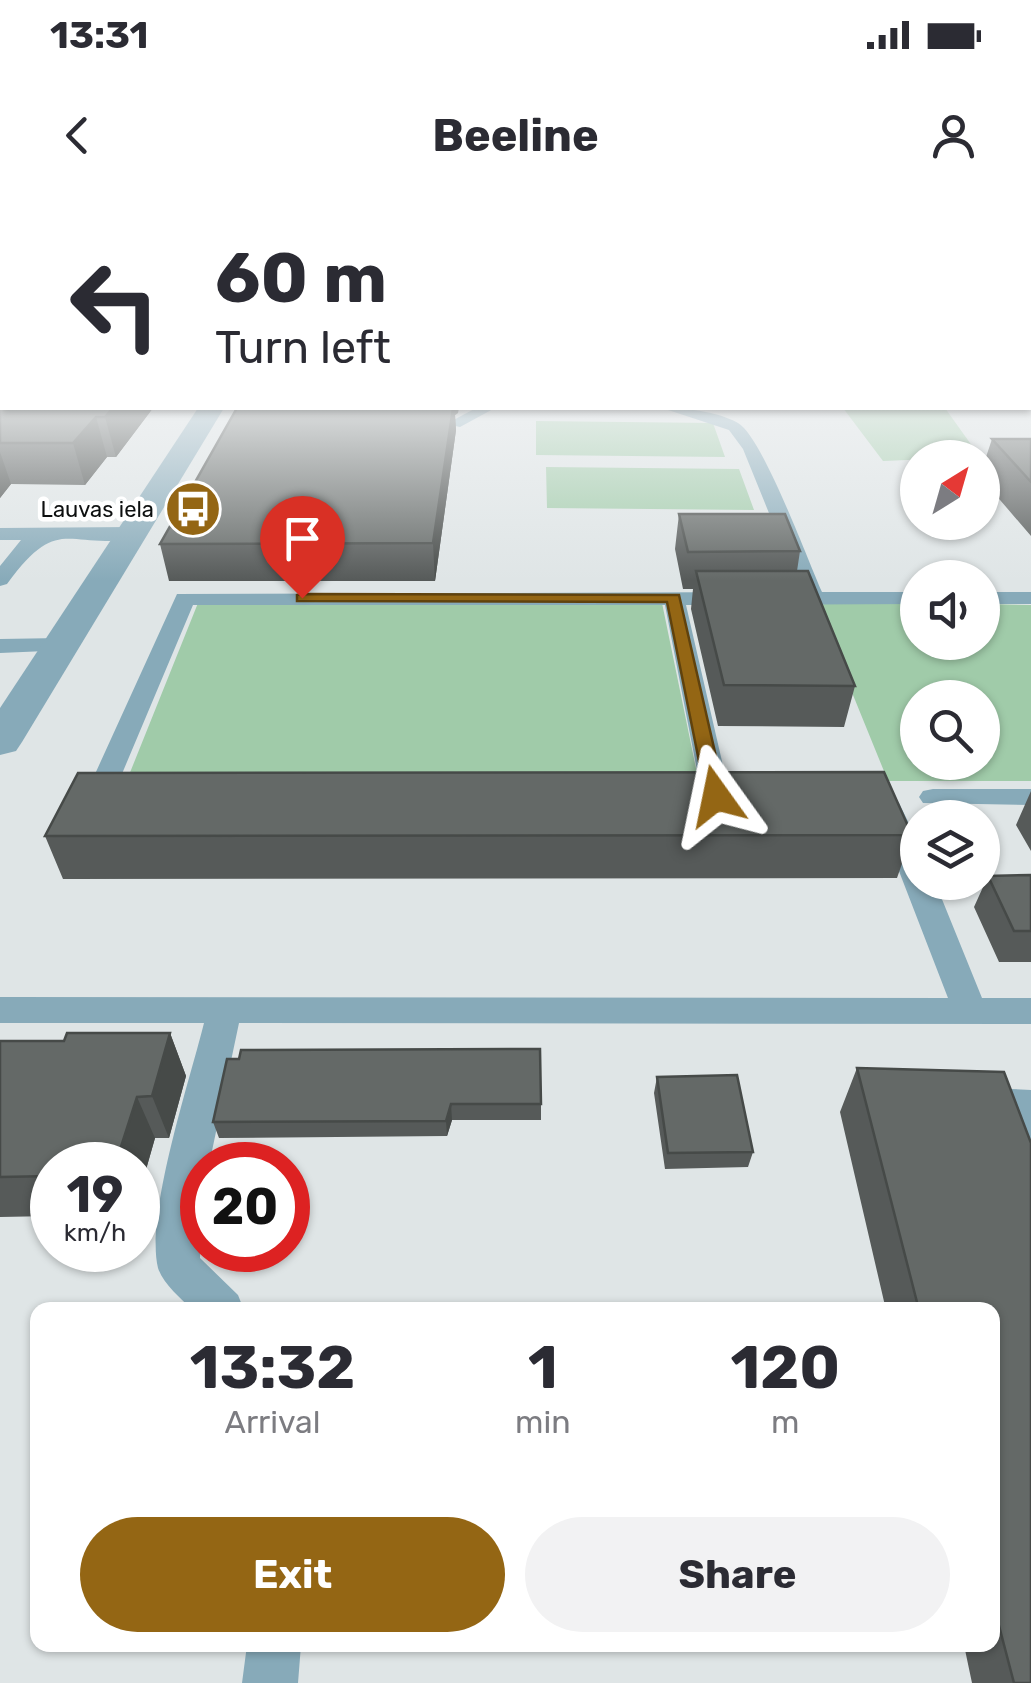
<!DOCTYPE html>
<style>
body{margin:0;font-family:Rubik,sans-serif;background:#f2f2f3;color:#2b2b33;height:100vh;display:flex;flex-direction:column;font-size:38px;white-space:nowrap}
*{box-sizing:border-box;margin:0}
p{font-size:32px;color:#7c7c81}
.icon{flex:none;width:55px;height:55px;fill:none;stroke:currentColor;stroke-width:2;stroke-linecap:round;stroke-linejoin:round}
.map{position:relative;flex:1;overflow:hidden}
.panel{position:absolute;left:30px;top:1102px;width:970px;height:350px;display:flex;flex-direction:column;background:#fff;border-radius:20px;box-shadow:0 2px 8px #0004}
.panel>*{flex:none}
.hud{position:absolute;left:0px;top:0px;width:1032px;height:210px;box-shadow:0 2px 8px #0004;background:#fff;color:#2b2b33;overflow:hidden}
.needle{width:65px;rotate:37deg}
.buttons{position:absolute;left:900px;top:240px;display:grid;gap:20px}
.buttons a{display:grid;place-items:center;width:100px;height:100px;border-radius:50%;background:#fff;box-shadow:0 2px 8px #0004;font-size:50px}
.speed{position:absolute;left:30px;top:942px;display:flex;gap:20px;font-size:50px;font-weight:700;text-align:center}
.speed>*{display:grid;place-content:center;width:130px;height:130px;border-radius:50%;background:#fff;box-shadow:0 2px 8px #0004;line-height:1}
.speed small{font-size:25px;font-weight:400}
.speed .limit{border:15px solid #d22;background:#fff;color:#111}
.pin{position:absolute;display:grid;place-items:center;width:85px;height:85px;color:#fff;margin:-102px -42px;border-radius:50% 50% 50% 0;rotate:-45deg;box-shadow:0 0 10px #0007}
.pin .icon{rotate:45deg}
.me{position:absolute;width:110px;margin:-55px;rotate:348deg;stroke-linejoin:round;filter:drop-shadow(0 0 8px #0008)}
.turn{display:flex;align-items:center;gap:35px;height:210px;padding:0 50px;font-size:45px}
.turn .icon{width:130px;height:130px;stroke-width:2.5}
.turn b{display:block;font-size:70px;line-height:85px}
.eta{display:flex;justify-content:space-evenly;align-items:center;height:170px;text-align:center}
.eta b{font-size:60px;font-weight:700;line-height:70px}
.cta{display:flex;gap:20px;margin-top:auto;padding:20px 50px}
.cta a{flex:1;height:115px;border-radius:60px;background:#946614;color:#fff;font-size:40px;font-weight:700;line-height:115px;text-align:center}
.cta a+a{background:#f2f2f3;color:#2b2b33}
.status{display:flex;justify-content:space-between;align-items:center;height:70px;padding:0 50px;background:#fff;direction:ltr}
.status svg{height:28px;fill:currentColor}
header{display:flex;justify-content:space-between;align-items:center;height:130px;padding:0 50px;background:#fff;font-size:45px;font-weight:700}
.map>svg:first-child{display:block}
.green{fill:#a0cba9;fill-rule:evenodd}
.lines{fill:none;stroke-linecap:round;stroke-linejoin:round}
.service{fill:#87aab9;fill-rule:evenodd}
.tertiary{fill:#87aab9;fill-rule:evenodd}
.wall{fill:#565a59}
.shaded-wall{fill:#464a48}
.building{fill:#646967;stroke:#464a48;stroke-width:2.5}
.route{fill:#946614;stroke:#60420d;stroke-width:2.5}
.labels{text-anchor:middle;stroke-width:9;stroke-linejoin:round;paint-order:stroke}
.far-poi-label{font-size:22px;fill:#0d0f0f;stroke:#fff;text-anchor:end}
</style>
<div class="status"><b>13:31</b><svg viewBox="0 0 49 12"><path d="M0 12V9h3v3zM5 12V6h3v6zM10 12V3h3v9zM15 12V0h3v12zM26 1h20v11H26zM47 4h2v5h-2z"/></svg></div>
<header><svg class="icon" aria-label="back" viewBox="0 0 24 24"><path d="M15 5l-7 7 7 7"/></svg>Beeline<svg class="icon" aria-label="person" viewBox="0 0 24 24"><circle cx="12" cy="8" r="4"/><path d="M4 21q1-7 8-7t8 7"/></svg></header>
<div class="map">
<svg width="1031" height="1483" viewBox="0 0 1031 1483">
<rect width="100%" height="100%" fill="#dfe5e6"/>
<path class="green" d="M 843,208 L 945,208 L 980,257 L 883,261 Z
M 536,221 L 713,223 L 725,257 L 536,255 Z
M 546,267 L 739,269 L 754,310 L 547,308 Z
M 198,403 L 662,403 L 699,583 L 125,585 Z
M 816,404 L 917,404 L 918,442 L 982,442 L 983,404 L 1031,405 L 1031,581 L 888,581 ZM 918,498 L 982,498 L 982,562 L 918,562 Z"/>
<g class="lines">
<path class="service" d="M 476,208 L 495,208 L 460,227 L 446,224 Z
M 662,208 C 685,208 717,211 738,223 C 762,236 808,361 822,392 L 918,392 L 918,404 L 686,405 L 730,596 L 726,602 L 706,602 L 702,596 L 665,405 L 193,405 L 116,588 L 129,596 L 115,604 L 89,602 L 85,596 L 177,394 L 801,392 L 743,249 L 729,230 Z
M 133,327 L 140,329 L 140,337 C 68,353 61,310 7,384 L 0,386 L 0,366 L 21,340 L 0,340 L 0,328 Z
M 982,392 L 1031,392 L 1031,404 L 982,404 Z
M 61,438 L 73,445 L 69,450 L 0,453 L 0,439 Z
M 933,589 L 1031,589 L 1031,605 L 923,603 L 919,597 L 923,591 Z
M 889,600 L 899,603 L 918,642 L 918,682 L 935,682 L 982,798 L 1031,798 L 1031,824 L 239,823 L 209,965 L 202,965 L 200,1058 L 238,1095 L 244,1110 L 192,1110 C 181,1098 163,1084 158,1068 C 145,1015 190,880 204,823 L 0,823 L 0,797 L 948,798 L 875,609 Z
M 1011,889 L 1031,890 L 1031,973 L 1017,968 L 992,904 L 998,893 Z
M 247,1445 L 301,1445 L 298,1483 L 242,1483 Z"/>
<path class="tertiary" d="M 198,208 L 224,208 L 22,542 L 16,551 L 0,555 L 0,508 Z"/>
</g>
<path class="wall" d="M 0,174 L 2,208 L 153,208 L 116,257 L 107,257 L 85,285 L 11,284 L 0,298 Z
M 458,213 L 455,215 L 456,230 L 435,381 L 169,381 L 160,344 Z
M 992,239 L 1031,239 L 1031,336 L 982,279 L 982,269 Z
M 679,314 L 800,351 L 797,371 L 855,486 L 844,527 L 718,526 L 691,409 L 693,389 L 683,389 L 675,349 Z
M 1031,591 L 1031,651 L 1016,625 Z
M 912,635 L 897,678 L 63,679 L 45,636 Z
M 1031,675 L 1031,762 L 999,762 L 974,707 L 988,676 Z
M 170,833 L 186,876 L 169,938 L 155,938 L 139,994 L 138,994 L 138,965 L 52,965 L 52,1016 L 0,1017 L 0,841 L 64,841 Z
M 227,859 L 541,904 L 541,920 L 452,920 L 447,936 L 219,938 L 213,922 Z
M 857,868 L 1004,872 L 1031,943 L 1031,1483 L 972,1483 L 964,1445 L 992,1445 L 992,1110 L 886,1110 L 840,912 Z
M 657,877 L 753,952 L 748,967 L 665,969 L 654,893 Z"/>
<path class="shaded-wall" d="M 113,208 L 153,208 L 116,257 L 105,217 Z
M 442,208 L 459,208 L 458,213 L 455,215 L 456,230 L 435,381 L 433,343 Z
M 96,217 L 107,257 L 85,285 L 73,243 Z
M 0,252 L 11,284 L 0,298 Z
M 170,833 L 186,876 L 169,938 L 152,896 Z
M 137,897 L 155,938 L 139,994 L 138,991 L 138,965 L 125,965 L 119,953 Z
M 451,904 L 452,920 L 447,936 L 446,921 Z
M 64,953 L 70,965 L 60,965 Z"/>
<path class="building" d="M 0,174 L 2,174 L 2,208 L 113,208 L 105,217 L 96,217 L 73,243 L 0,243 Z
M 237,208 L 453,208 L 433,343 L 160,344 Z
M 992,239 L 1031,239 L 1031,282 Z
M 679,314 L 785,314 L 800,351 L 688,352 Z
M 696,371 L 808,371 L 855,486 L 724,485 Z
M 884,572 L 912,635 L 45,636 L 78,573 Z
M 1031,675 L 1031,731 L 1014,731 L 988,676 Z
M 67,833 L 170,833 L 152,896 L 137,897 L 119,953 L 64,953 L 60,965 L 52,965 L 52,976 L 0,977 L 0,841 L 64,841 Z
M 540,849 L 541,904 L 451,904 L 446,921 L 213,922 L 227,859 L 239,859 L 241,850 Z
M 857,868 L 1004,872 L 1031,943 L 1031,1483 L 1014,1483 L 992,1399 L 992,1110 L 919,1110 Z
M 737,875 L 753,952 L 668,953 L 657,877 Z"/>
<linearGradient id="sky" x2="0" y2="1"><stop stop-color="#6fa4d8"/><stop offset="0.46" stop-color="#f1f3f4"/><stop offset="1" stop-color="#f1f3f4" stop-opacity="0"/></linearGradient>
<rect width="1031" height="381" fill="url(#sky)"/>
<path class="route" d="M 302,394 L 679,395 L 725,596 L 716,602 L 706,596 L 667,402 L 297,401 L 297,395 Z"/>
<defs>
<g id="bus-disc" transform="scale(2.875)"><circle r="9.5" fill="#946614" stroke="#fff"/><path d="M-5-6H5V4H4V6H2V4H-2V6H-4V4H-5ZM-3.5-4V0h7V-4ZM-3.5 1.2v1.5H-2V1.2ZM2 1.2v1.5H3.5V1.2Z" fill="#fff"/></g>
</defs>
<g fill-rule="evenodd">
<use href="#bus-disc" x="193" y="309"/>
</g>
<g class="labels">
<g class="far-poi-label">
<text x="154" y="317">Lauvas iela</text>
</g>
</g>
</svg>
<div class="buttons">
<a><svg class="needle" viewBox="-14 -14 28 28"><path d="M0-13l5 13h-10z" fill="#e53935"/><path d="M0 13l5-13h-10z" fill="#7c7c81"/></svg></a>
<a><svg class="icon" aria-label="sound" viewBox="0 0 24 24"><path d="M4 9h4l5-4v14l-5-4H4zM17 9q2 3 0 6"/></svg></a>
<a><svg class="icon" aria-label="search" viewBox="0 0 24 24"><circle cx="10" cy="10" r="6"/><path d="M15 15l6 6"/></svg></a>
<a><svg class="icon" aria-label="layers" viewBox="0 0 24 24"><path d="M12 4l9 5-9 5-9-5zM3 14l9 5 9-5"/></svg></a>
</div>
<div class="speed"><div>19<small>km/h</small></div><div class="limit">20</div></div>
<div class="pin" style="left:302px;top:398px;background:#d93025"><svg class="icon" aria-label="arrive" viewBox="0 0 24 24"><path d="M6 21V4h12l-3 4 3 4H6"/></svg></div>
<svg class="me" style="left:716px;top:596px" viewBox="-20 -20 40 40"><path d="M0-17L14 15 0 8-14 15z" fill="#946614" stroke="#fff" stroke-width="4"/></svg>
<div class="hud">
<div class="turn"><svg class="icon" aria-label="left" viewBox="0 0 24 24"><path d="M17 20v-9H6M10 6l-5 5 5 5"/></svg><div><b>60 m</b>Turn left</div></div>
</div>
<section class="panel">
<div class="eta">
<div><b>13:32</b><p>Arrival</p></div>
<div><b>1</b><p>min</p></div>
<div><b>120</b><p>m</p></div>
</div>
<div class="cta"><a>Exit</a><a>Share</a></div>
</section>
</div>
